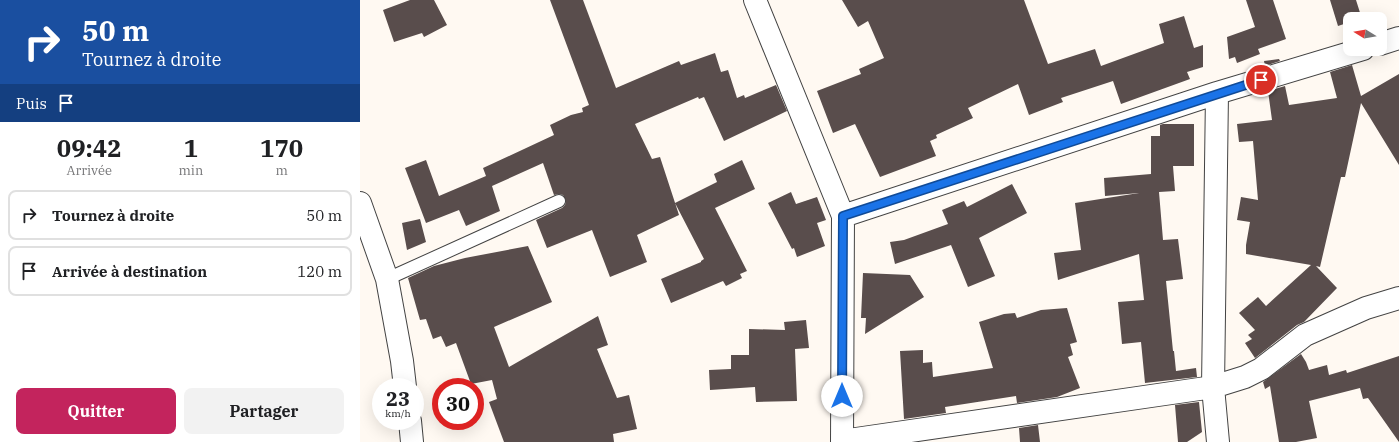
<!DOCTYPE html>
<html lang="fr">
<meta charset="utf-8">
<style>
body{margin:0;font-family:"IBM Plex Serif",serif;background:#f2f2f2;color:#202124;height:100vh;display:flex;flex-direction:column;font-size:15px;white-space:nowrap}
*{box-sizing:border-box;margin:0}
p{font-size:13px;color:#757577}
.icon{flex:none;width:22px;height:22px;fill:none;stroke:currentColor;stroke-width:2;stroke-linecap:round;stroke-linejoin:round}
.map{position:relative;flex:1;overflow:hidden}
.sheet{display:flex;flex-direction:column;background:#fff;width:360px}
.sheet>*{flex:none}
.hud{background:#1a4fa0;color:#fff;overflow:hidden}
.needle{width:26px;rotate:281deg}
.fabs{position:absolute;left:983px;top:12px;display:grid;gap:8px}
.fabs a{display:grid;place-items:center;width:44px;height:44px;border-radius:8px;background:#fff;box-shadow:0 4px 16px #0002;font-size:20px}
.speed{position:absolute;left:12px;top:378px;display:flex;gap:8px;font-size:20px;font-weight:700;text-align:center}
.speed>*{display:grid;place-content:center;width:52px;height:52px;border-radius:50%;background:#fff;box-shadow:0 4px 16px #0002;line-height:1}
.speed small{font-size:10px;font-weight:400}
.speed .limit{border:6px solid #d22;background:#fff;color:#111}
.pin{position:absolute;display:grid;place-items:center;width:34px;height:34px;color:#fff;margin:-17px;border:2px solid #fff;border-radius:50%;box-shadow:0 1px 4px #0007}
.me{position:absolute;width:44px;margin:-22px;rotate:0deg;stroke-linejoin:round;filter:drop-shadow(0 0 3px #0008)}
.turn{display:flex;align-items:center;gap:14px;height:84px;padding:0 16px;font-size:18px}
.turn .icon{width:52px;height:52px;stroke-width:2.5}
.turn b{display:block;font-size:28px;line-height:34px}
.then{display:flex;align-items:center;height:38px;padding:0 16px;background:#0003;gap:8px;font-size:15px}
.eta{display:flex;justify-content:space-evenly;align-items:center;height:68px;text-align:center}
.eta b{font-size:24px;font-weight:800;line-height:28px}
.primary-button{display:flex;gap:8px;margin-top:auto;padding:8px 16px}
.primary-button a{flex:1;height:46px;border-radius:8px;background:#c3245d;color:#fff;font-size:16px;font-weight:800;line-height:46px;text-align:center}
.primary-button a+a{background:#f2f2f2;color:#202124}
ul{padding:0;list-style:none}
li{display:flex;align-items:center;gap:12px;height:50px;margin:0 8px 6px;padding:0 8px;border:2px solid #e0e0e0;border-radius:8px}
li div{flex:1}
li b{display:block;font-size:15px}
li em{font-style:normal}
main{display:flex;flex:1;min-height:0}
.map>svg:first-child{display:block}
.building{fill:#594d4c}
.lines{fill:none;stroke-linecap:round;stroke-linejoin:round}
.service-casing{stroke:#434343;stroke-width:14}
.minor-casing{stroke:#434343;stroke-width:24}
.service{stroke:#fff;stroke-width:12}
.minor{stroke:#fff;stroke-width:22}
.route-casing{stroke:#114b97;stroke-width:10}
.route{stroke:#1a73e8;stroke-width:7}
</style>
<main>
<section class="sheet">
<div class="hud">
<div class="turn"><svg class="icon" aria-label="right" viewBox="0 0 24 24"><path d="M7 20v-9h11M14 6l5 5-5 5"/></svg><div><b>50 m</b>Tournez à droite</div></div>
<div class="then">Puis<svg class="icon" aria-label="arrive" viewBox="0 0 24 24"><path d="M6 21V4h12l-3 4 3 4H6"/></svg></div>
</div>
<div class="eta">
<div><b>09:42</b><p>Arrivée</p></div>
<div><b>1</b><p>min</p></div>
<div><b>170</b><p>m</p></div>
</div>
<ul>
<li><svg class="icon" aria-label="right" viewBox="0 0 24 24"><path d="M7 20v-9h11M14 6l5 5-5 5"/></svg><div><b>Tournez à droite</b></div><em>50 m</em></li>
<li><svg class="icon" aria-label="arrive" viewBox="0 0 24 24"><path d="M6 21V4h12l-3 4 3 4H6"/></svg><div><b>Arrivée à destination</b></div><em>120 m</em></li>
</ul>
<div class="primary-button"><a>Quitter</a><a>Partager</a></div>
</section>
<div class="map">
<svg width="1039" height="442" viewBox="0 0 1039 442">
<rect width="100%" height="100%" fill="#fff9f2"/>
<path class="building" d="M 50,0 L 74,0 L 87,25 L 64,37 L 62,33 L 34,42 L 23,10 Z
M 190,0 L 223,0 L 256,88 L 319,61 L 321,65 L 355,53 L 361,72 L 368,70 L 377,98 L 384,95 L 385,98 L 416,85 L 427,111 L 364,141 L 344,97 L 339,99 L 338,97 L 275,124 L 292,159 L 300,157 L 319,215 L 277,235 L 287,262 L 250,277 L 232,230 L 187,248 L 176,220 L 202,208 L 205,205 L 206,201 L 203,195 L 199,194 L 194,195 L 183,163 L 132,186 L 140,211 L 106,226 L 99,210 L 66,223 L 45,168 L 66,160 L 79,196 L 126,176 L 123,168 L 194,135 L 190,125 L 211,115 L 223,112 L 222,108 L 229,105 Z
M 482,0 L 664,0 L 688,64 L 735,49 L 741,66 L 804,43 L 799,24 L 824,16 L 834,48 L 843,45 L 843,67 L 827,72 L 830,79 L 761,104 L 753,81 L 701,98 L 703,102 L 669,115 L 658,84 L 608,108 L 613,118 L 576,135 L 577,138 L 570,141 L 576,156 L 520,177 L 495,124 L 473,133 L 457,91 L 501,74 L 499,69 L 524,58 L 508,21 L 498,27 Z
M 886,0 L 913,0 L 926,39 L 898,49 L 900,54 L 877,63 L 875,57 L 869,59 L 867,37 L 895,27 Z
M 970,0 L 996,0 L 1002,19 L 990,19 L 990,22 L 978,26 Z
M 919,59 L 920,61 L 905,66 L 904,61 Z
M 992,65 L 1001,96 L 1039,74 L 1039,165 L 1001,103 L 985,177 L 981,177 L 960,267 L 956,266 L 977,288 L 944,322 L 937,325 L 895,358 L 885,343 L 892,339 L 888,335 L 895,330 L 879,313 L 898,297 L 906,306 L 951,265 L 886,254 L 886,245 L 890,222 L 877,220 L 881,197 L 898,200 L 893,141 L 879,142 L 877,124 L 912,120 L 908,91 L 925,86 L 929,105 L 977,98 L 970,72 Z
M 803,124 L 834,124 L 834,166 L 813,166 L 815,191 L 799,192 L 803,240 L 818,239 L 823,279 L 806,281 L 813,351 L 814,351 L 816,371 L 836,368 L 837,377 L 785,383 L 781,342 L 762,344 L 758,302 L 784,300 L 779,254 L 698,280 L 694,253 L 721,250 L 715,203 L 779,193 L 745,196 L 744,178 L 791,174 L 791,136 L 800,136 L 800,125 Z
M 382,160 L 395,189 L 355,208 L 387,271 L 380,274 L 382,278 L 366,286 L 363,281 L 311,303 L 301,279 L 341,262 L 341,261 L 344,259 L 315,203 L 357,182 L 354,174 Z
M 652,184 L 667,213 L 619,238 L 635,276 L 608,287 L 591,245 L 535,264 L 530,242 L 544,240 L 588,224 L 582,210 L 604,201 L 607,207 Z
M 431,192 L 436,204 L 457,197 L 466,220 L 457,223 L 465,246 L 437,257 L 434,248 L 432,249 L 408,203 Z
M 60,219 L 66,242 L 47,250 L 42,223 Z
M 168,246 L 192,302 L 134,327 L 149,367 L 238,316 L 248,345 L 237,349 L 257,398 L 269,395 L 277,429 L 253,434 L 254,442 L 144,442 L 129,402 L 137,399 L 132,380 L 111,384 L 96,343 L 86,347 L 81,336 L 73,339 L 66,319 L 60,320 L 48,278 L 74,266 L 105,258 Z
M 503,273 L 550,275 L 564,297 L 505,334 L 506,318 L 501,318 Z
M 707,308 L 717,342 L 710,344 L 713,355 L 708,357 L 720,388 L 697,397 L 657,403 L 656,396 L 585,407 L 586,413 L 544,419 L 540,351 L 563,350 L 563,363 L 572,362 L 573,377 L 633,368 L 619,322 L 644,314 L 655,313 L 657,318 L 681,310 Z
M 446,320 L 449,348 L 435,349 L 437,401 L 396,402 L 395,387 L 350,390 L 349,370 L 371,369 L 371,355 L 389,355 L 389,329 L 425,330 L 424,322 Z
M 941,354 L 946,362 L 949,370 L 967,365 L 969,375 L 986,370 L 987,373 L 1039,356 L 1039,442 L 1008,398 L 1003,399 L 1000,388 L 949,401 L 957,438 L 936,442 L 919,442 L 910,386 L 905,389 L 903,382 Z
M 839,402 L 842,432 L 827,442 L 818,442 L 815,405 Z
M 678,425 L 680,442 L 660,442 L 659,428 Z"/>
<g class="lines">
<g class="service-casing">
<path id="service" d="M 27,279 L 199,201"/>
</g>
<g class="minor-casing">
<path id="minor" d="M 395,0 L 483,216 L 482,442
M 1020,44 L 1039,38
M 857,93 L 853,387 L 858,442
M 0,203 L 27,279 L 42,361 L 45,387
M 483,216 L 857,93 L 1003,49
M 50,421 L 52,442
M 482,441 L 853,387 L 885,377 L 901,369 L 945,335 L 1006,308 L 1039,298"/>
</g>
<use href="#service" class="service"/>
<use href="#minor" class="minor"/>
</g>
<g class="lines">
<g class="route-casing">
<path id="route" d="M 482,396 L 483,216 L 901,80"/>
</g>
<use href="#route" class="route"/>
</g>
</svg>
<div class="fabs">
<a><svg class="needle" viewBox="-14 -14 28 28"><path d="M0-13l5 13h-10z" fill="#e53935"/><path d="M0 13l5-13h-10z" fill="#757577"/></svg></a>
</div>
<div class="speed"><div>23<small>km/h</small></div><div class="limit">30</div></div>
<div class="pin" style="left:901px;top:80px;background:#d93025"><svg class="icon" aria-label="arrive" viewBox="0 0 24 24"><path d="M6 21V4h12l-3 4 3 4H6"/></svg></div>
<svg class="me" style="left:482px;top:396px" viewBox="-20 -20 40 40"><circle r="19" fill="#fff"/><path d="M0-13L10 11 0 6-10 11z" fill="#1a73e8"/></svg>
</div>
</main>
